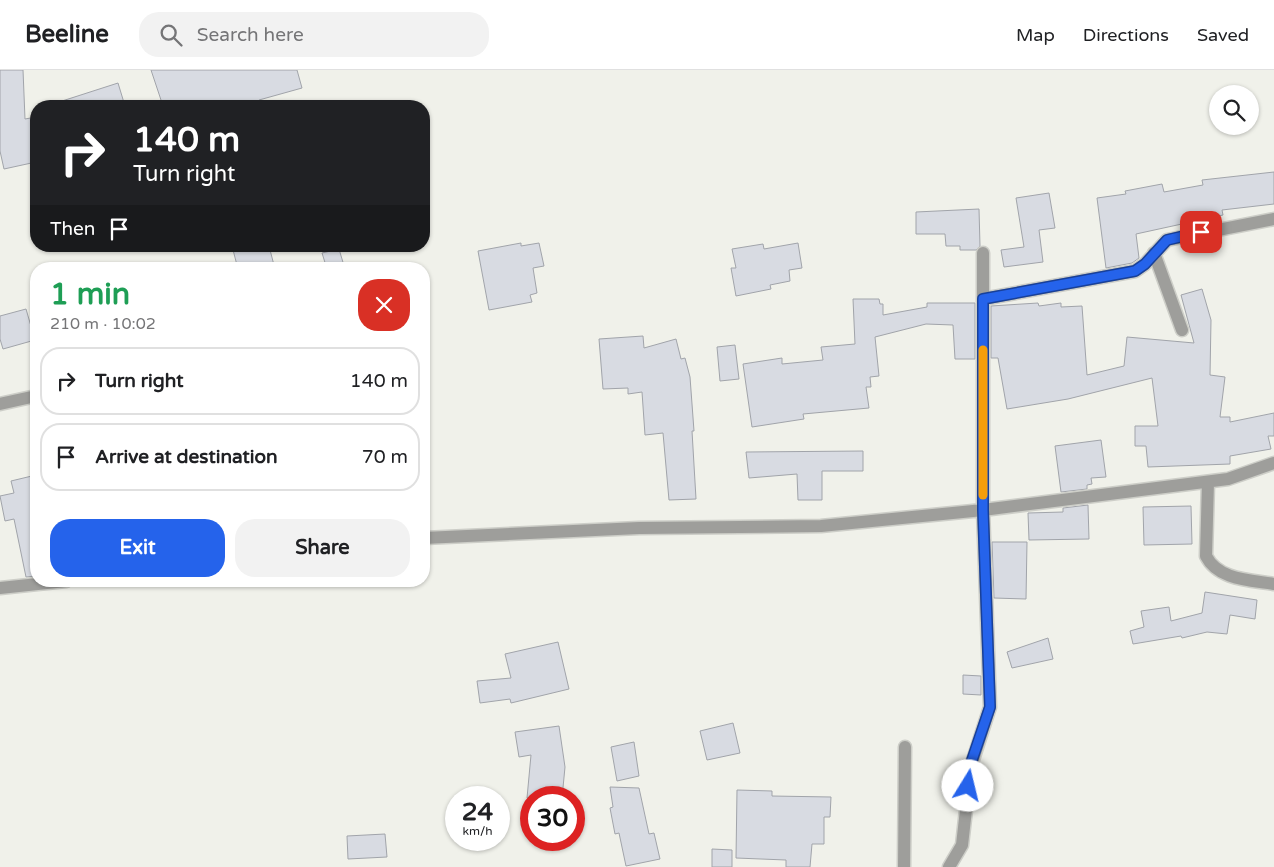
<!DOCTYPE html>
<meta charset="utf-8">
<style>
body{margin:0;font-family:"Varela Round",sans-serif;background:#f2f2f2;color:#202124;height:100vh;display:flex;flex-direction:column;font-size:19px;white-space:nowrap}
*{box-sizing:border-box;margin:0}
p{font-size:16px;color:#757577}
.icon{flex:none;width:28px;height:28px;fill:none;stroke:currentColor;stroke-width:2;stroke-linecap:round;stroke-linejoin:round}
.map{position:relative;flex:1;overflow:hidden}
.sheet{position:absolute;left:30px;top:192px;width:400px;height:325px;display:flex;flex-direction:column;background:#fff;border-radius:20px;box-shadow:0 1px 4px #0004}
.sheet>*{flex:none}
.guide{position:absolute;left:30px;top:30px;width:400px;height:152px;border-radius:20px;box-shadow:0 1px 4px #0004;background:#202124;color:#fff;overflow:hidden}
.fabs{position:absolute;left:1209px;top:15px;display:grid;gap:10px}
.fabs a{display:grid;place-items:center;width:50px;height:50px;border-radius:50%;background:#fff;box-shadow:0 1px 4px #0004;font-size:25px}
.speed{position:absolute;left:445px;top:716px;display:flex;gap:10px;font-size:25px;font-weight:700;text-align:center}
.speed>*{display:grid;place-content:center;width:65px;height:65px;border-radius:50%;background:#fff;box-shadow:0 1px 4px #0004;line-height:1}
.speed small{font-size:12px;font-weight:400}
.speed .limit{border:8px solid #d22;background:#fff;color:#111}
.pin{position:absolute;display:grid;place-items:center;width:42px;height:42px;color:#fff;margin:-21px;border-radius:10px;box-shadow:0 2px 8px #0006}
.me{position:absolute;width:55px;margin:-28px;rotate:9deg;stroke-linejoin:round;filter:drop-shadow(0 0 4px #0008)}
.turn{display:flex;align-items:center;gap:18px;height:105px;padding:0 20px;font-size:22px}
.turn .icon{width:65px;height:65px;stroke-width:2.5}
.turn b{display:block;font-size:35px;line-height:42px}
.then{display:flex;align-items:center;height:48px;padding:0 20px;background:#0003;gap:10px;font-size:19px}
.round{display:grid;place-items:center;flex:none;width:52px;height:52px;border-radius:20px;background:#f2f2f2}
.head{display:flex;align-items:center;justify-content:space-between;height:85px;padding:0 20px}
h1{font-size:30px;font-weight:700;line-height:38px;color:#1e9e55}
.action{display:flex;gap:10px;margin-top:auto;padding:10px 20px}
.action a{flex:1;height:58px;border-radius:20px;background:#2563eb;color:#fff;font-size:20px;font-weight:700;line-height:58px;text-align:center}
.action a+a{background:#f2f2f2;color:#202124}
ul{padding:0;list-style:none}
li{display:flex;align-items:center;gap:15px;height:68px;margin:0 10px 8px;padding:0 10px;border:2px solid #e0e0e0;border-radius:20px}
li div{flex:1}
li b{display:block;font-size:19px}
li em{font-style:normal}
header{display:flex;align-items:center;gap:30px;box-sizing:border-box;height:70px;padding:0 25px;background:#fff;border-bottom:1px solid #e0e0e0}
header strong{font-size:24px}
nav{display:flex;gap:28px;margin-inline-start:auto;font-size:18px}
.search{width:350px;height:45px;background:#f2f2f2;display:flex;align-items:center;gap:12px;box-sizing:border-box;padding:0 18px;border-radius:20px;color:#757577;font-size:19px}
.map>svg:first-child{display:block}
.building{fill:#d8dbe2;stroke:#a1a4aa}
.lines{fill:none;stroke-linecap:round;stroke-linejoin:round}
.minor-casing{stroke:#cdcec8;stroke-width:15}
.minor{stroke:#9e9e9b;stroke-width:12}
.route-casing{stroke:#184099;stroke-width:12}
.route{stroke:#2563eb;stroke-width:9}
.slow{stroke:#f59e0b;stroke-width:9}
</style>
<header>
<strong>Beeline</strong>
<div class="search"><svg class="icon" aria-label="search" viewBox="0 0 24 24"><circle cx="10" cy="10" r="6"/><path d="M15 15l6 6"/></svg>Search here</div>
<nav><a>Map</a><a>Directions</a><a>Saved</a></nav>
</header>
<div class="map">
<svg width="1274" height="797" viewBox="0 0 1274 797">
<rect width="100%" height="100%" fill="#f0f1ea"/>
<path class="building" d="M 0,0 L 23,0 L 25,49 L 36,47 L 36,92 L 4,99 L 0,81 Z
M 151,0 L 297,0 L 302,18 L 259,30 L 260,36 L 163,36 Z
M 118,13 L 125,36 L 60,36 L 59,32 Z
M 1274,102 L 1274,134 L 1222,140 L 1223,145 L 1136,164 L 1139,188 L 1132,193 L 1106,198 L 1097,128 L 1126,124 L 1125,121 L 1162,114 L 1164,122 L 1203,115 L 1202,110 Z
M 1049,123 L 1055,158 L 1039,160 L 1043,192 L 1004,197 L 1001,180 L 1024,177 L 1016,128 Z
M 979,139 L 980,176 L 976,180 L 960,180 L 960,176 L 946,176 L 945,164 L 916,164 L 916,142 Z
M 521,173 L 521,176 L 539,173 L 544,196 L 533,198 L 537,223 L 530,225 L 532,232 L 489,240 L 478,181 Z
M 798,173 L 802,198 L 789,200 L 790,211 L 770,215 L 771,219 L 736,226 L 731,198 L 736,198 L 732,179 L 763,174 L 764,179 Z
M 232,176 L 269,176 L 275,199 L 238,199 Z
M 339,179 L 345,199 L 327,199 L 322,183 Z
M 1202,219 L 1211,250 L 1210,305 L 1225,307 L 1220,347 L 1230,347 L 1230,352 L 1274,343 L 1274,366 L 1268,366 L 1271,379 L 1230,386 L 1230,394 L 1148,397 L 1146,376 L 1135,376 L 1135,356 L 1158,356 L 1152,308 L 1068,329 L 1007,339 L 998,288 L 991,288 L 991,236 L 1038,233 L 1039,236 L 1061,233 L 1061,237 L 1082,236 L 1087,305 L 1124,296 L 1127,267 L 1194,273 L 1181,225 Z
M 853,229 L 879,229 L 880,234 L 883,234 L 883,245 L 927,237 L 927,233 L 975,233 L 975,289 L 955,289 L 953,255 L 926,254 L 875,267 L 879,306 L 870,307 L 871,317 L 866,317 L 869,338 L 803,344 L 804,349 L 752,357 L 743,294 L 782,288 L 782,294 L 823,290 L 821,277 L 855,274 Z
M 26,239 L 35,270 L 3,279 L 0,269 L 0,246 Z
M 643,266 L 644,278 L 676,269 L 681,289 L 685,288 L 690,307 L 694,361 L 692,361 L 696,429 L 669,430 L 663,363 L 645,365 L 642,322 L 628,324 L 628,318 L 603,319 L 599,269 Z
M 735,275 L 739,309 L 720,311 L 717,277 Z
M 1101,370 L 1106,407 L 1091,408 L 1092,414 L 1087,415 L 1087,419 L 1061,422 L 1055,376 Z
M 863,381 L 863,401 L 822,401 L 822,430 L 798,430 L 797,404 L 749,408 L 746,382 Z
M 36,405 L 36,506 L 26,507 L 14,449 L 5,451 L 0,426 L 14,423 L 11,411 Z
M 1088,435 L 1089,469 L 1029,470 L 1028,443 L 1063,442 L 1063,438 Z
M 1191,436 L 1192,474 L 1144,475 L 1143,437 Z
M 992,472 L 1027,472 L 1026,529 L 994,528 Z
M 1205,522 L 1257,530 L 1255,549 L 1230,545 L 1227,564 L 1207,562 L 1182,568 L 1181,566 L 1133,574 L 1130,561 L 1144,557 L 1141,541 L 1169,537 L 1171,551 L 1202,543 Z
M 1048,568 L 1053,589 L 1012,598 L 1007,582 Z
M 558,572 L 569,619 L 511,633 L 510,629 L 480,633 L 477,611 L 511,608 L 505,584 Z
M 963,605 L 981,606 L 981,625 L 963,624 Z
M 733,653 L 740,683 L 707,690 L 700,661 Z
M 559,656 L 565,697 L 562,728 L 527,728 L 531,685 L 519,687 L 515,662 Z
M 634,672 L 639,706 L 617,711 L 611,677 Z
M 610,717 L 639,718 L 649,764 L 654,763 L 660,789 L 626,796 L 619,763 L 615,764 L 610,738 L 613,737 Z
M 737,720 L 772,721 L 772,726 L 831,727 L 830,747 L 824,747 L 824,774 L 812,774 L 810,797 L 786,797 L 786,790 L 736,788 Z
M 385,764 L 387,787 L 348,789 L 347,766 Z
M 712,779 L 732,780 L 732,797 L 712,797 Z"/>
<g class="lines">
<g class="minor-casing">
<path id="minor" d="M 1154,183 L 1182,260
M 983,229 L 1135,201 L 1145,194 L 1167,170 L 1274,149
M 0,334 L 36,326
M 1208,412 L 1206,486 C 1218,510 1250,510 1274,514
M 424,468 L 639,458 L 821,456 L 983,440 L 1228,409 L 1274,393
M 0,518 L 66,511
M 904,797 L 905,677
M 949,797 L 962,775 L 971,696 L 990,637 L 983,440 L 983,183"/>
</g>
<use href="#minor" class="minor"/>
</g>
<g class="lines">
<g class="route-casing">
<path id="route" d="M 968,716 L 970,696 L 990,637 L 983,440 L 983,229 L 1135,201 L 1145,194 L 1167,170 L 1201,162"/>
</g>
<use href="#route" class="route"/>
<path class="slow" d="M 983,280 L 983,425"/>
</g>
</svg>
<div class="fabs">
<a><svg class="icon" aria-label="search" viewBox="0 0 24 24"><circle cx="10" cy="10" r="6"/><path d="M15 15l6 6"/></svg></a>
</div>
<div class="speed"><div>24<small>km/h</small></div><div class="limit">30</div></div>
<div class="pin" style="left:1201px;top:162px;background:#d93025"><svg class="icon" aria-label="arrive" viewBox="0 0 24 24"><path d="M6 21V4h12l-3 4 3 4H6"/></svg></div>
<svg class="me" style="left:968px;top:716px" viewBox="-20 -20 40 40"><circle r="19" fill="#fff"/><path d="M0-13L10 11 0 6-10 11z" fill="#2563eb"/></svg>
<div class="guide">
<div class="turn"><svg class="icon" aria-label="right" viewBox="0 0 24 24"><path d="M7 20v-9h11M14 6l5 5-5 5"/></svg><div><b>140 m</b>Turn right</div></div>
<div class="then">Then<svg class="icon" aria-label="arrive" viewBox="0 0 24 24"><path d="M6 21V4h12l-3 4 3 4H6"/></svg></div>
</div>
<section class="sheet">
<div class="head"><div><h1>1 min</h1><p>210 m · 10:02</p></div><a class="round" style="background:#d93025;color:#fff"><svg class="icon" aria-label="close" viewBox="0 0 24 24"><path d="M6 6l12 12M18 6L6 18"/></svg></a></div>
<ul>
<li><svg class="icon" aria-label="right" viewBox="0 0 24 24"><path d="M7 20v-9h11M14 6l5 5-5 5"/></svg><div><b>Turn right</b></div><em>140 m</em></li>
<li><svg class="icon" aria-label="arrive" viewBox="0 0 24 24"><path d="M6 21V4h12l-3 4 3 4H6"/></svg><div><b>Arrive at destination</b></div><em>70 m</em></li>
</ul>
<div class="action"><a>Exit</a><a>Share</a></div>
</section>
</div>
